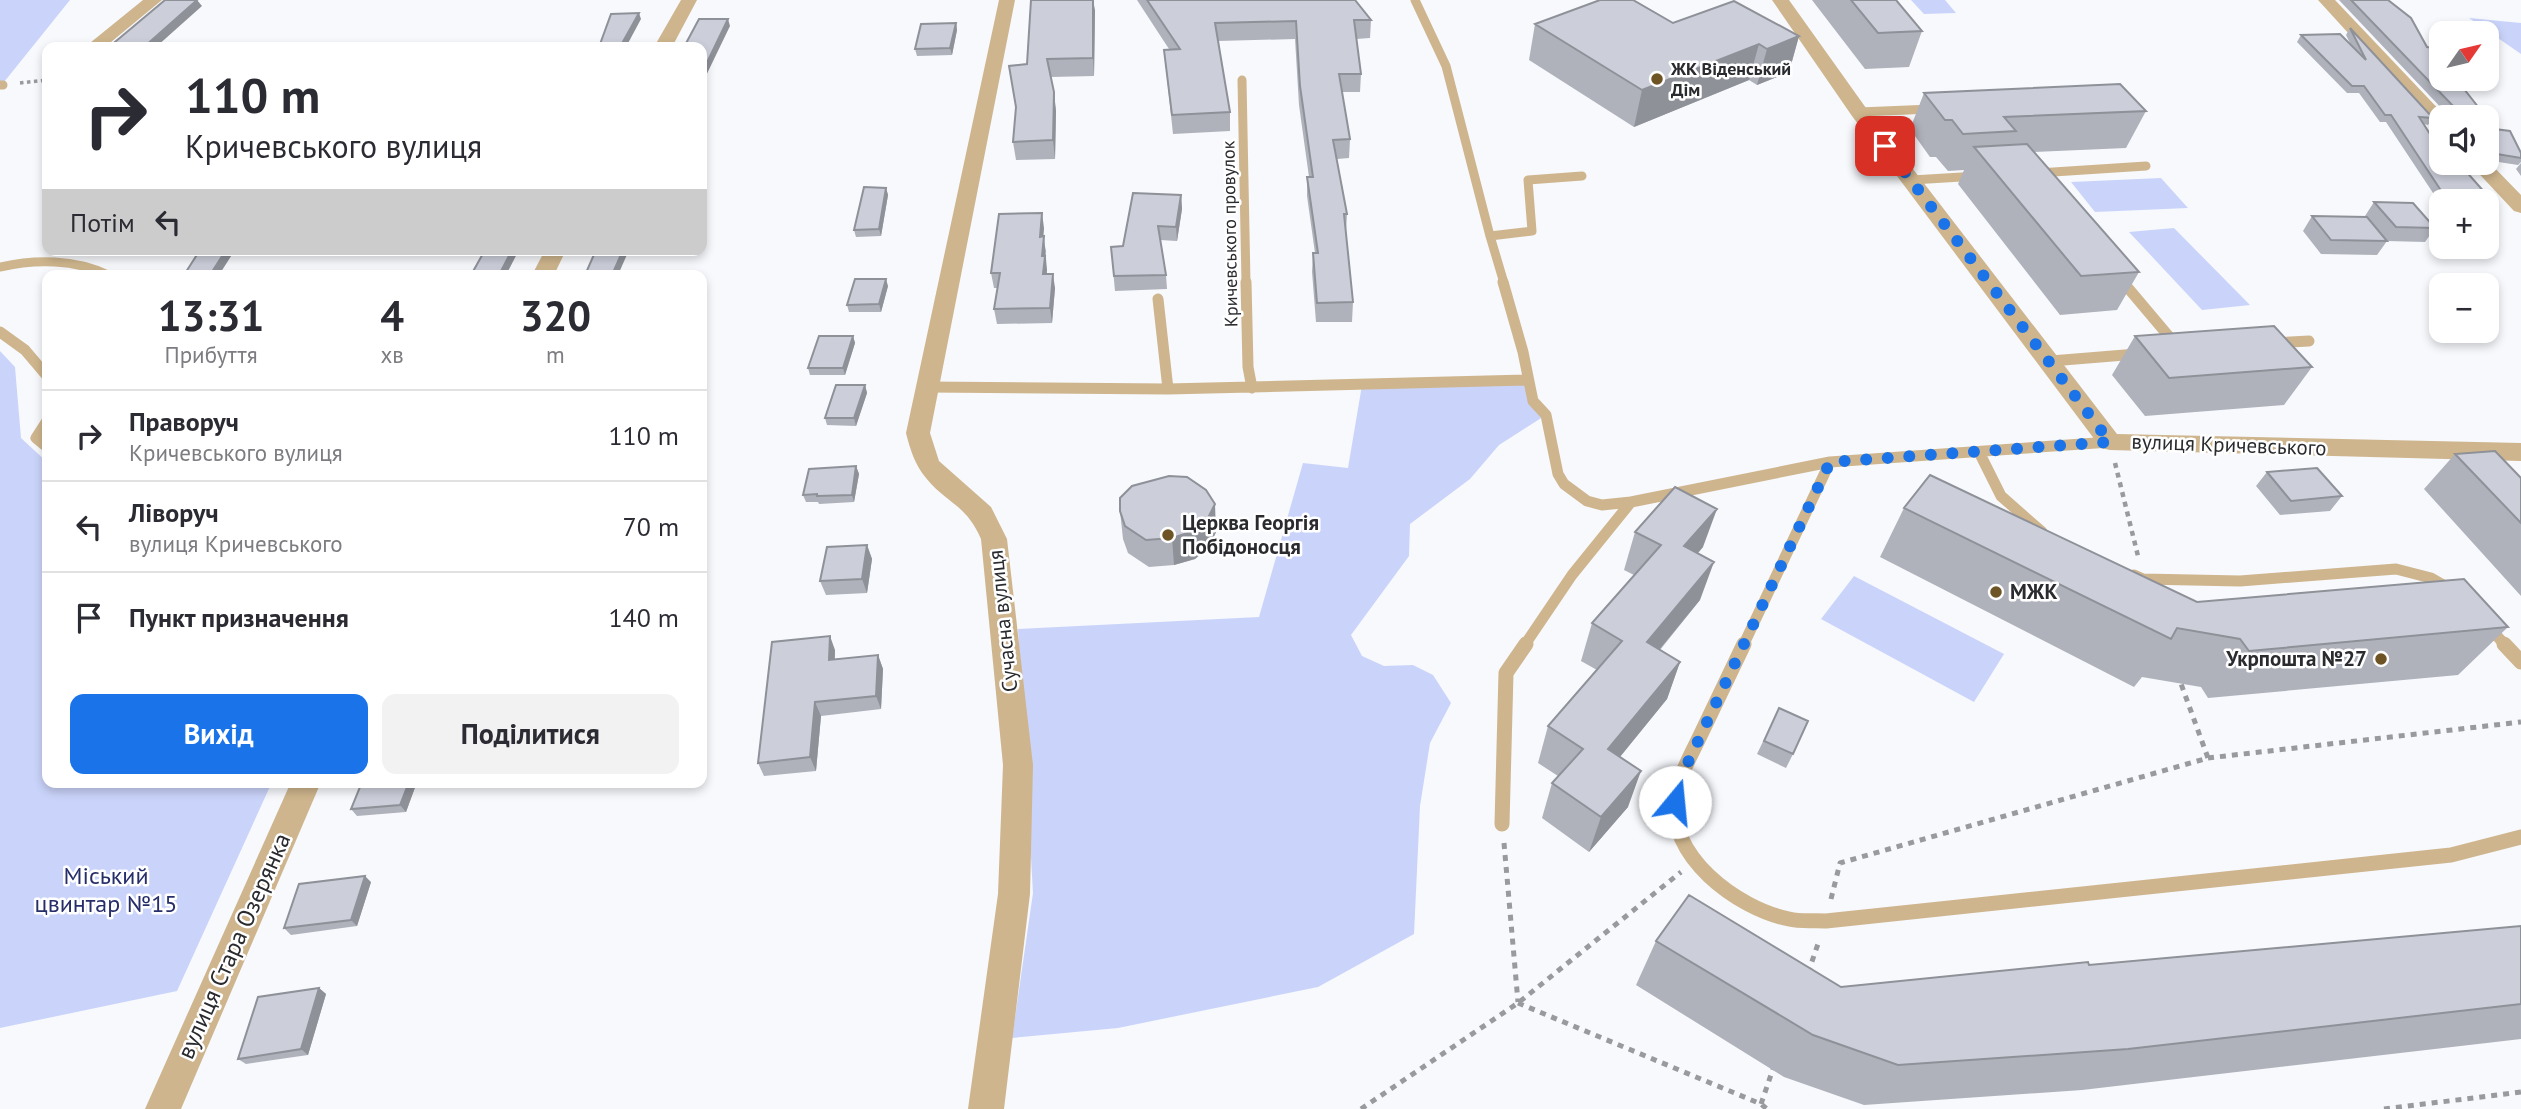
<!DOCTYPE html>
<html lang="uk">
<meta charset="utf-8">
<style>
body{margin:0;font-family:"PT Sans",sans-serif;background:#f2f2f3;color:#2b2b33;height:100vh;display:flex;flex-direction:column;font-size:26px;white-space:nowrap}
*{box-sizing:border-box;margin:0}
p{font-size:23px;color:#7c7c81}
.icon{flex:none;width:38px;height:38px;fill:none;stroke:currentColor;stroke-width:2;stroke-linecap:round;stroke-linejoin:round}
.map{position:relative;flex:1;overflow:hidden}
.drawer{position:absolute;left:42px;top:270px;width:665px;height:518px;display:flex;flex-direction:column;background:#fff;border-radius:14px;box-shadow:0 4px 10px #0003}
.drawer>*{flex:none}
.guide{position:absolute;left:42px;top:42px;width:665px;height:214px;border-radius:14px;box-shadow:0 4px 10px #0003;background:#fff;color:#2b2b33;overflow:hidden}
.needle{width:46px;rotate:56deg}
.controls{position:absolute;left:2429px;top:21px;display:grid;gap:14px}
.controls a{display:grid;place-items:center;width:70px;height:70px;border-radius:14px;background:#fff;box-shadow:0 4px 10px #0003;font-size:35px}
.pin{position:absolute;display:grid;place-items:center;width:60px;height:60px;color:#fff;margin:-30px;border-radius:14px;box-shadow:0 4px 10px #0006}
.me{position:absolute;width:77px;margin:-38px;rotate:17deg;stroke-linejoin:round;filter:drop-shadow(0 0 5px #0008)}
.turn{display:flex;align-items:center;gap:24px;height:147px;padding:0 28px;font-size:32px}
.turn .icon{width:91px;height:91px;stroke-width:2.5}
.turn b{display:block;font-size:49px;line-height:60px}
.then{display:flex;align-items:center;height:66px;padding:0 28px;background:#0003;gap:14px;font-size:26px}
.eta{display:flex;justify-content:space-evenly;align-items:center;height:119px;text-align:center}
.eta b{font-size:42px;font-weight:700;line-height:49px}
.primary-button{display:flex;gap:14px;margin-top:auto;padding:14px 28px}
.primary-button a{flex:1;height:80px;border-radius:14px;background:#1a73e8;color:#fff;font-size:28px;font-weight:700;line-height:80px;text-align:center}
.primary-button a+a{background:#f2f2f3;color:#2b2b33}
ul{padding:0;list-style:none}
li{display:flex;align-items:center;gap:21px;height:91px;padding:0 28px;border-top:2px solid #e1e1e2}
li div{flex:1}
li b{display:block;font-size:26px}
li em{font-style:normal}
.map>svg:first-child{display:block}
.green{fill:#cad4fa}
.lines{fill:none;stroke-linecap:round;stroke-linejoin:round}
.path-far2{stroke:#989a9e;stroke-width:3.5;stroke-dasharray:3.5 3.5;stroke-linecap:butt}
.path-far1{stroke:#989a9e;stroke-width:4.5;stroke-dasharray:5 5;stroke-linecap:butt}
.path{stroke:#989a9e;stroke-width:5;stroke-dasharray:6 6;stroke-linecap:butt}
.lane-far2{stroke:#ceb58d;stroke-width:9}
.lane-far1{stroke:#ceb58d;stroke-width:11}
.lane{stroke:#ceb58d;stroke-width:15}
.street{fill:#ceb58d;fill-rule:evenodd}
.wall{fill:#afb2bb}
.shaded-wall{fill:#8f9199}
.building{fill:#cccfda;stroke:#8f9199;stroke-width:2}
.route{stroke:#1a73e8;stroke-width:12;stroke-dasharray:0 21.6}
.poi-dot{fill:#6e5325;stroke:#fff;stroke-width:2.5}
.labels{text-anchor:middle;stroke-width:5;stroke-linejoin:round;paint-order:stroke}
.far-poi-label{font-size:18px;font-weight:bold;fill:#2a2b2f;stroke:#fff;text-anchor:start}
.far-street-label{font-size:18px;fill:#2a2b2f;stroke:#fff}
.street-label{font-size:21px;fill:#2a2b2f;stroke:#fff}
.poi-label{font-size:21px;font-weight:bold;fill:#2a2b2f;stroke:#fff;text-anchor:start}
.near-park-label{font-size:24px;fill:#262e6a;stroke:#fff}
.near-street-label{font-size:24px;fill:#2a2b2f;stroke:#fff}
</style>
<div class="map">
<svg width="2521" height="1109" viewBox="0 0 2521 1109">
<rect width="100%" height="100%" fill="#f7f9fd"/>
<path class="green" d="M 0,0 L 70,0 L 0,87 Z
M 1911,0 L 1945,0 L 1956,13 L 1924,14 Z
M 2469,18 L 2521,23 L 2521,54 Z
M 2161,178 L 2188,208 L 2095,212 L 2071,182 Z
M 2174,228 L 2250,305 L 2202,310 L 2129,232 Z
M 0,351 L 15,367 L 21,438 L 47,462 L 47,782 L 272,782 L 177,991 L 0,1028 Z
M 1527,380 L 1546,415 L 1499,445 L 1470,479 L 1410,524 L 1409,556 L 1351,635 L 1362,656 L 1384,666 L 1413,665 L 1433,675 L 1451,703 L 1430,743 L 1420,806 L 1414,934 L 1318,987 L 1118,1028 L 1012,1038 L 1033,893 L 1018,629 L 1259,617 L 1303,463 L 1348,468 L 1362,385 Z
M 1854,576 L 2004,654 L 1974,702 L 1821,619 Z"/>
<g class="lines">
<path class="path-far2" d="M 20,83 L 47,80"/>
<path class="path-far1" d="M 2115,463 L 2138,556"/>
<path class="path" d="M 2208,758 L 2521,722
M 1504,843 L 1518,1002
M 1831,899 L 1840,863 L 2208,758 L 2180,681
M 1808,973 L 1819,941
M 1518,1003 L 1761,1104 L 1767,1109
M 1761,1104 L 1774,1066
M 1361,1109 L 1518,1003 L 1681,872
M 2384,1109 L 2521,1092"/>
<path class="lane-far2" d="M 1415,0 L 1446,66 L 1490,236
M 1242,80 L 1246,283
M 0,85 L 3,85
M 1859,112 L 1932,109
M 2038,173 L 2146,166
M 1912,180 L 1978,176
M 0,267 C 35,259 75,259 108,275
M 2119,277 L 2124,283
M 1504,283 L 1490,236 L 1532,231 L 1528,180 L 1582,176"/>
<path class="lane-far1" d="M 1246,282 L 1248,367 L 1252,388
M 1503,282 L 1523,352 L 1533,401 L 1546,415 L 1558,474 L 1564,484 L 1587,501 L 1602,505 L 1631,502
M 2123,282 L 2177,346
M 1158,299 L 1168,389
M 0,332 L 25,350 L 47,376
M 2272,343 L 2309,341
M 2051,361 L 2137,354
M 928,387 L 1168,389 L 1527,380
M 47,421 L 36,438 L 47,447
M 1979,452 L 2001,496 L 2042,532
M 2134,575 L 2143,579 L 2240,581 L 2396,569 L 2431,578 L 2450,589
M 2488,626 L 2506,646
M 1524,646 L 1572,575 L 1631,502 L 1830,462 L 2110,442
M 1743,646 L 1830,462"/>
<path class="lane" d="M 1744,644 C 1729,675 1715,705 1700,736 C 1691,755 1680,774 1676,795 C 1664,855 1738,909 1789,919 C 1801,922 1814,920 1826,921 L 2451,855 L 2521,837
M 2504,644 L 2521,662
M 1502,824 L 1506,673 L 1526,644"/>
<path class="street" d="M 143,0 L 162,0 L 105,47 L 85,47 Z
M 681,0 L 697,0 L 672,47 L 654,47 Z
M 999,0 L 1015,0 L 930,433 L 939,461 L 991,507 L 1007,539 L 1033,765 L 1030,894 L 1004,1109 L 968,1109 L 998,894 L 1003,765 L 981,539 C 966,504 947,504 926,478 C 915,465 910,449 906,433 Z
M 1772,0 L 1789,0 L 1866,108 L 2117,434 L 2521,443 L 2521,461 L 2110,450 L 2101,448 L 1852,116 Z
M 2318,0 L 2335,0 L 2446,117 L 2441,117 L 2441,129 L 2434,127 Z
M 2487,160 L 2521,195 L 2521,213 L 2514,211 L 2469,163 L 2487,163 Z
M 545,250 L 566,250 L 554,275 L 532,275 Z
M 291,782 L 321,782 L 181,1109 L 145,1109 Z"/>
</g>
<path class="wall" d="M 1137,0 L 1355,0 L 1371,20 L 1370,38 L 1356,39 L 1361,74 L 1360,92 L 1342,92 L 1350,139 L 1349,158 L 1337,159 L 1347,214 L 1346,232 L 1353,302 L 1352,322 L 1316,322 L 1312,272 L 1313,253 L 1315,253 L 1307,196 L 1307,177 L 1309,177 L 1299,105 L 1295,39 L 1218,41 L 1230,112 L 1230,131 L 1173,134 L 1164,50 L 1169,49 Z
M 1812,0 L 1896,0 L 1922,31 L 1909,67 L 1865,69 Z
M 2339,0 L 2388,0 L 2427,47 L 2463,81 L 2460,84 L 2486,117 L 2445,117 L 2447,114 Z
M 1095,10 L 1094,76 L 1051,77 L 1056,111 L 1055,159 L 1016,160 L 1013,142 L 1027,64 Z
M 956,23 L 957,30 L 952,55 L 917,56 L 915,49 Z
M 1535,24 L 1799,36 L 1789,72 L 1757,85 L 1749,80 L 1634,127 L 1529,60 Z
M 2350,28 L 2433,118 L 2428,125 L 2424,124 L 2453,169 L 2486,194 L 2481,201 L 2437,199 L 2386,122 L 2380,122 L 2359,93 L 2347,93 L 2297,42 L 2301,35 L 2351,45 L 2346,35 Z
M 1924,93 L 2146,111 L 2126,148 L 2034,152 L 2139,272 L 2117,310 L 2060,315 L 1958,184 L 1964,170 L 1948,171 L 1936,157 L 1930,157 L 1910,129 Z
M 2487,128 L 2521,153 L 2521,162 L 2518,165 L 2492,161 L 2487,158 Z
M 2521,163 L 2521,176 L 2516,169 Z
M 886,188 L 888,195 L 881,236 L 856,237 L 854,230 Z
M 1181,195 L 1182,209 L 1177,241 L 1160,240 L 1166,275 L 1167,289 L 1115,291 L 1111,247 L 1123,246 Z
M 2374,202 L 2435,228 L 2425,242 L 2387,241 L 2377,255 L 2321,254 L 2303,231 L 2312,216 L 2365,217 L 2365,216 Z
M 1044,228 L 1043,237 L 1046,251 L 1045,257 L 1047,274 L 1055,288 L 1052,323 L 997,324 L 994,309 L 998,288 L 994,288 L 991,273 Z
M 888,286 L 881,312 L 849,312 L 847,305 Z
M 853,336 L 855,343 L 845,375 L 810,375 L 808,368 Z
M 2135,336 L 2312,367 L 2284,405 L 2145,416 L 2112,375 Z
M 865,385 L 867,393 L 856,426 L 827,425 L 825,418 Z
M 2455,454 L 2521,478 L 2521,596 L 2424,489 Z
M 856,466 L 859,474 L 854,502 L 819,504 L 818,502 L 806,502 L 803,495 Z
M 2267,472 L 2342,496 L 2330,511 L 2280,515 L 2256,486 Z
M 1904,508 L 2197,602 L 2508,627 L 2458,675 L 2208,698 L 2201,687 L 2142,677 L 2134,687 L 1880,557 Z
M 1120,511 L 1216,532 L 1209,547 L 1195,559 L 1174,565 L 1149,567 L 1128,553 L 1123,539 Z
M 1635,532 L 1703,547 L 1698,553 L 1700,600 L 1660,650 L 1680,662 L 1667,699 L 1620,757 L 1628,807 L 1589,852 L 1542,818 L 1552,783 L 1558,776 L 1538,763 L 1548,726 L 1597,670 L 1581,661 L 1592,623 L 1634,575 L 1624,570 Z
M 867,545 L 872,559 L 867,593 L 826,595 L 820,581 Z
M 835,650 L 835,659 L 878,655 L 883,669 L 881,709 L 821,716 L 816,771 L 764,776 L 758,763 Z
M 1779,708 L 1793,754 L 1786,768 L 1757,754 Z
M 417,782 L 406,812 L 357,816 L 351,809 Z
M 371,882 L 357,926 L 291,935 L 284,928 Z
M 2521,926 L 2521,1039 L 2082,1090 L 1864,1105 L 1784,1077 L 1636,985 L 1656,941 L 1841,987 Z
M 319,988 L 326,994 L 308,1055 L 246,1064 L 238,1059 Z"/>
<path class="shaded-wall" d="M 197,0 L 202,6 L 156,47 L 144,47 Z
M 1093,0 L 1095,10 L 1094,76 L 1093,58 Z
M 639,13 L 641,19 L 626,47 L 620,47 Z
M 728,19 L 730,26 L 702,84 L 702,73 Z
M 956,23 L 957,30 L 952,55 L 950,48 Z
M 1799,36 L 1789,72 L 1757,85 L 1767,49 Z
M 1759,44 L 1749,80 L 1634,127 L 1642,90 Z
M 1054,92 L 1056,111 L 1055,159 L 1053,140 Z
M 886,188 L 888,195 L 881,236 L 879,229 Z
M 1181,195 L 1182,209 L 1177,241 L 1176,227 Z
M 1042,213 L 1044,228 L 1042,251 L 1040,237 Z
M 1044,236 L 1047,270 L 1045,288 L 1042,256 Z
M 226,250 L 235,250 L 219,275 L 210,275 Z
M 512,250 L 519,250 L 506,275 L 499,275 Z
M 623,250 L 629,250 L 618,275 L 612,275 Z
M 1053,274 L 1055,288 L 1052,323 L 1050,308 Z
M 886,279 L 888,286 L 881,312 L 879,304 Z
M 853,336 L 855,343 L 845,375 L 843,368 Z
M 865,385 L 867,393 L 856,426 L 854,418 Z
M 856,466 L 859,474 L 854,502 L 852,495 Z
M 1215,504 L 1216,532 L 1209,547 L 1195,559 L 1174,565 L 1172,538 Z
M 1717,509 L 1703,547 L 1671,584 L 1684,546 Z
M 867,545 L 872,559 L 867,593 L 862,579 Z
M 1714,562 L 1700,600 L 1635,679 L 1647,642 Z
M 830,636 L 835,650 L 834,674 L 829,660 Z
M 878,655 L 883,669 L 881,709 L 876,696 Z
M 1680,662 L 1667,699 L 1597,785 L 1608,749 Z
M 815,702 L 821,716 L 816,771 L 810,757 Z
M 1641,771 L 1628,807 L 1589,852 L 1601,817 Z
M 409,782 L 417,782 L 406,812 L 400,805 Z
M 365,876 L 371,882 L 357,926 L 351,920 Z
M 319,988 L 326,994 L 308,1055 L 301,1049 Z"/>
<path class="building" d="M 165,0 L 197,0 L 144,47 L 109,47 Z
M 1031,0 L 1093,0 L 1093,58 L 1047,59 L 1054,92 L 1053,140 L 1013,142 L 1016,107 L 1009,66 L 1027,64 Z
M 1147,0 L 1355,0 L 1371,20 L 1354,20 L 1361,74 L 1339,74 L 1350,139 L 1333,140 L 1347,214 L 1344,214 L 1353,302 L 1317,303 L 1313,253 L 1318,253 L 1307,177 L 1313,177 L 1300,86 L 1296,21 L 1215,23 L 1230,112 L 1172,115 L 1164,50 L 1180,49 Z
M 1600,0 L 1633,0 L 1673,23 L 1734,1 L 1799,36 L 1767,49 L 1759,44 L 1642,90 L 1535,24 Z
M 1851,0 L 1896,0 L 1922,31 L 1878,33 Z
M 2351,0 L 2388,0 L 2411,18 L 2427,47 L 2441,49 L 2441,79 L 2461,79 L 2463,81 L 2457,80 L 2486,117 L 2449,117 L 2449,111 L 2454,111 L 2454,107 Z
M 639,13 L 620,47 L 599,47 L 611,14 Z
M 699,19 L 728,19 L 702,73 L 702,47 L 684,47 Z
M 956,23 L 950,48 L 915,49 L 921,24 Z
M 2350,28 L 2433,118 L 2419,117 L 2441,151 L 2441,163 L 2449,163 L 2453,169 L 2464,169 L 2486,194 L 2442,192 L 2391,115 L 2385,115 L 2364,86 L 2352,86 L 2301,35 L 2340,34 L 2366,60 Z
M 2120,84 L 2146,111 L 2004,117 L 2016,131 L 1963,134 L 1952,120 L 1945,120 L 1924,93 Z
M 2487,128 L 2510,131 L 2521,153 L 2521,158 L 2497,154 L 2491,151 L 2487,141 Z
M 2027,144 L 2139,272 L 2081,276 L 1974,147 Z
M 864,187 L 886,188 L 879,229 L 854,230 Z
M 1133,193 L 1181,195 L 1176,227 L 1158,226 L 1166,275 L 1114,276 L 1111,247 L 1123,246 Z
M 2374,202 L 2413,203 L 2435,228 L 2396,227 Z
M 1042,213 L 1040,237 L 1044,236 L 1042,256 L 1045,256 L 1043,274 L 1053,274 L 1050,308 L 994,309 L 1000,273 L 991,273 L 999,214 Z
M 2312,216 L 2367,217 L 2387,241 L 2331,240 Z
M 200,250 L 226,250 L 210,275 L 184,275 Z
M 485,250 L 512,250 L 499,275 L 471,275 Z
M 596,250 L 623,250 L 612,275 L 585,275 Z
M 855,279 L 886,279 L 879,304 L 847,305 Z
M 2274,326 L 2312,367 L 2169,378 L 2135,336 Z
M 819,336 L 853,336 L 843,368 L 808,368 Z
M 836,385 L 865,385 L 854,418 L 825,418 Z
M 2495,451 L 2521,478 L 2521,523 L 2455,454 Z
M 856,466 L 852,495 L 817,496 L 817,494 L 803,495 L 809,469 Z
M 2317,468 L 2342,496 L 2291,501 L 2267,472 Z
M 1930,475 L 2197,602 L 2464,579 L 2508,627 L 2249,651 L 2240,639 L 2177,628 L 2171,639 L 1904,508 Z
M 1169,476 L 1187,477 L 1206,490 L 1215,504 L 1207,520 L 1194,531 L 1172,538 L 1146,540 L 1125,526 L 1120,511 L 1120,498 L 1132,486 Z
M 1675,487 L 1717,509 L 1684,546 L 1714,562 L 1647,642 L 1680,662 L 1608,749 L 1641,771 L 1601,817 L 1552,783 L 1583,749 L 1548,726 L 1622,641 L 1592,623 L 1661,545 L 1635,532 Z
M 867,545 L 862,579 L 820,581 L 827,547 Z
M 830,636 L 829,660 L 878,655 L 876,696 L 815,702 L 810,757 L 758,763 L 772,642 Z
M 1779,708 L 1808,721 L 1793,754 L 1764,741 Z
M 362,782 L 409,782 L 400,805 L 351,809 Z
M 365,876 L 351,920 L 284,928 L 299,884 Z
M 1689,895 L 1841,987 L 2088,962 L 2089,965 L 2521,926 L 2521,1004 L 2128,1049 L 1898,1065 L 1813,1035 L 1656,941 Z
M 319,988 L 301,1049 L 238,1059 L 258,997 Z"/>
<g class="lines">
<path class="route" d="M 1675,802 L 1682,775 L 1830,462 L 2110,442 L 1885,146"/>
</g>
<g class="poi-dot">
<circle cx="1657" cy="79" r="7"/>
<circle cx="1168" cy="535" r="7"/>
<circle cx="1996" cy="592" r="7"/>
<circle cx="2381" cy="659" r="7"/>
</g>
<g class="labels">
<g class="far-poi-label">
<text x="1671" y="75">ЖК Віденський<tspan x="1671" dy="21">Дім</tspan></text>
</g>
<g class="far-street-label">
<text transform="translate(1230 234) rotate(-91)" y="6">Кричевського провулок</text>
</g>
<g class="street-label">
<text transform="translate(2229 445) rotate(2)" y="7">вулиця Кричевського</text>
<text transform="translate(1003 621) rotate(-96)" y="7">Сучасна вулиця</text>
</g>
<g class="poi-label">
<text x="1182" y="530">Церква Георгія<tspan x="1182" dy="24">Побідоносця</tspan></text>
<text x="2010" y="599">МЖК</text>
<text x="2367" y="666" text-anchor="end">Укрпошта №27</text>
</g>
<g class="near-park-label">
<text x="106" y="884">Міський<tspan x="106" dy="28">цвинтар №15</tspan></text>
</g>
<g class="near-street-label">
<text transform="translate(234 946) rotate(-66)" y="8">вулиця Стара Озерянка</text>
</g>
</g>
</svg>
<div class="controls">
<a><svg class="needle" viewBox="-14 -14 28 28"><path d="M0-13l5 13h-10z" fill="#e53935"/><path d="M0 13l5-13h-10z" fill="#7c7c81"/></svg></a>
<a><svg class="icon" aria-label="sound" viewBox="0 0 24 24"><path d="M4 9h4l5-4v14l-5-4H4zM17 9q2 3 0 6"/></svg></a>
<a>+</a>
<a>−</a>
</div>
<div class="pin" style="left:1885px;top:146px;background:#d93025"><svg class="icon" aria-label="arrive" viewBox="0 0 24 24"><path d="M6 21V4h12l-3 4 3 4H6"/></svg></div>
<svg class="me" style="left:1675px;top:802px" viewBox="-20 -20 40 40"><circle r="19" fill="#fff"/><path d="M0-13L10 11 0 6-10 11z" fill="#1a73e8"/></svg>
<div class="guide">
<div class="turn"><svg class="icon" aria-label="right" viewBox="0 0 24 24"><path d="M7 20v-9h11M14 6l5 5-5 5"/></svg><div><b>110 m</b>Кричевського вулиця</div></div>
<div class="then">Потім<svg class="icon" aria-label="left" viewBox="0 0 24 24"><path d="M17 20v-9H6M10 6l-5 5 5 5"/></svg></div>
</div>
<section class="drawer">
<div class="eta">
<div><b>13:31</b><p>Прибуття</p></div>
<div><b>4</b><p>хв</p></div>
<div><b>320</b><p>m</p></div>
</div>
<ul>
<li><svg class="icon" aria-label="right" viewBox="0 0 24 24"><path d="M7 20v-9h11M14 6l5 5-5 5"/></svg><div><b>Праворуч</b><p>Кричевського вулиця</p></div><em>110 m</em></li>
<li><svg class="icon" aria-label="left" viewBox="0 0 24 24"><path d="M17 20v-9H6M10 6l-5 5 5 5"/></svg><div><b>Ліворуч</b><p>вулиця Кричевського</p></div><em>70 m</em></li>
<li><svg class="icon" aria-label="arrive" viewBox="0 0 24 24"><path d="M6 21V4h12l-3 4 3 4H6"/></svg><div><b>Пункт призначення</b></div><em>140 m</em></li>
</ul>
<div class="primary-button"><a>Вихід</a><a>Поділитися</a></div>
</section>
</div>
